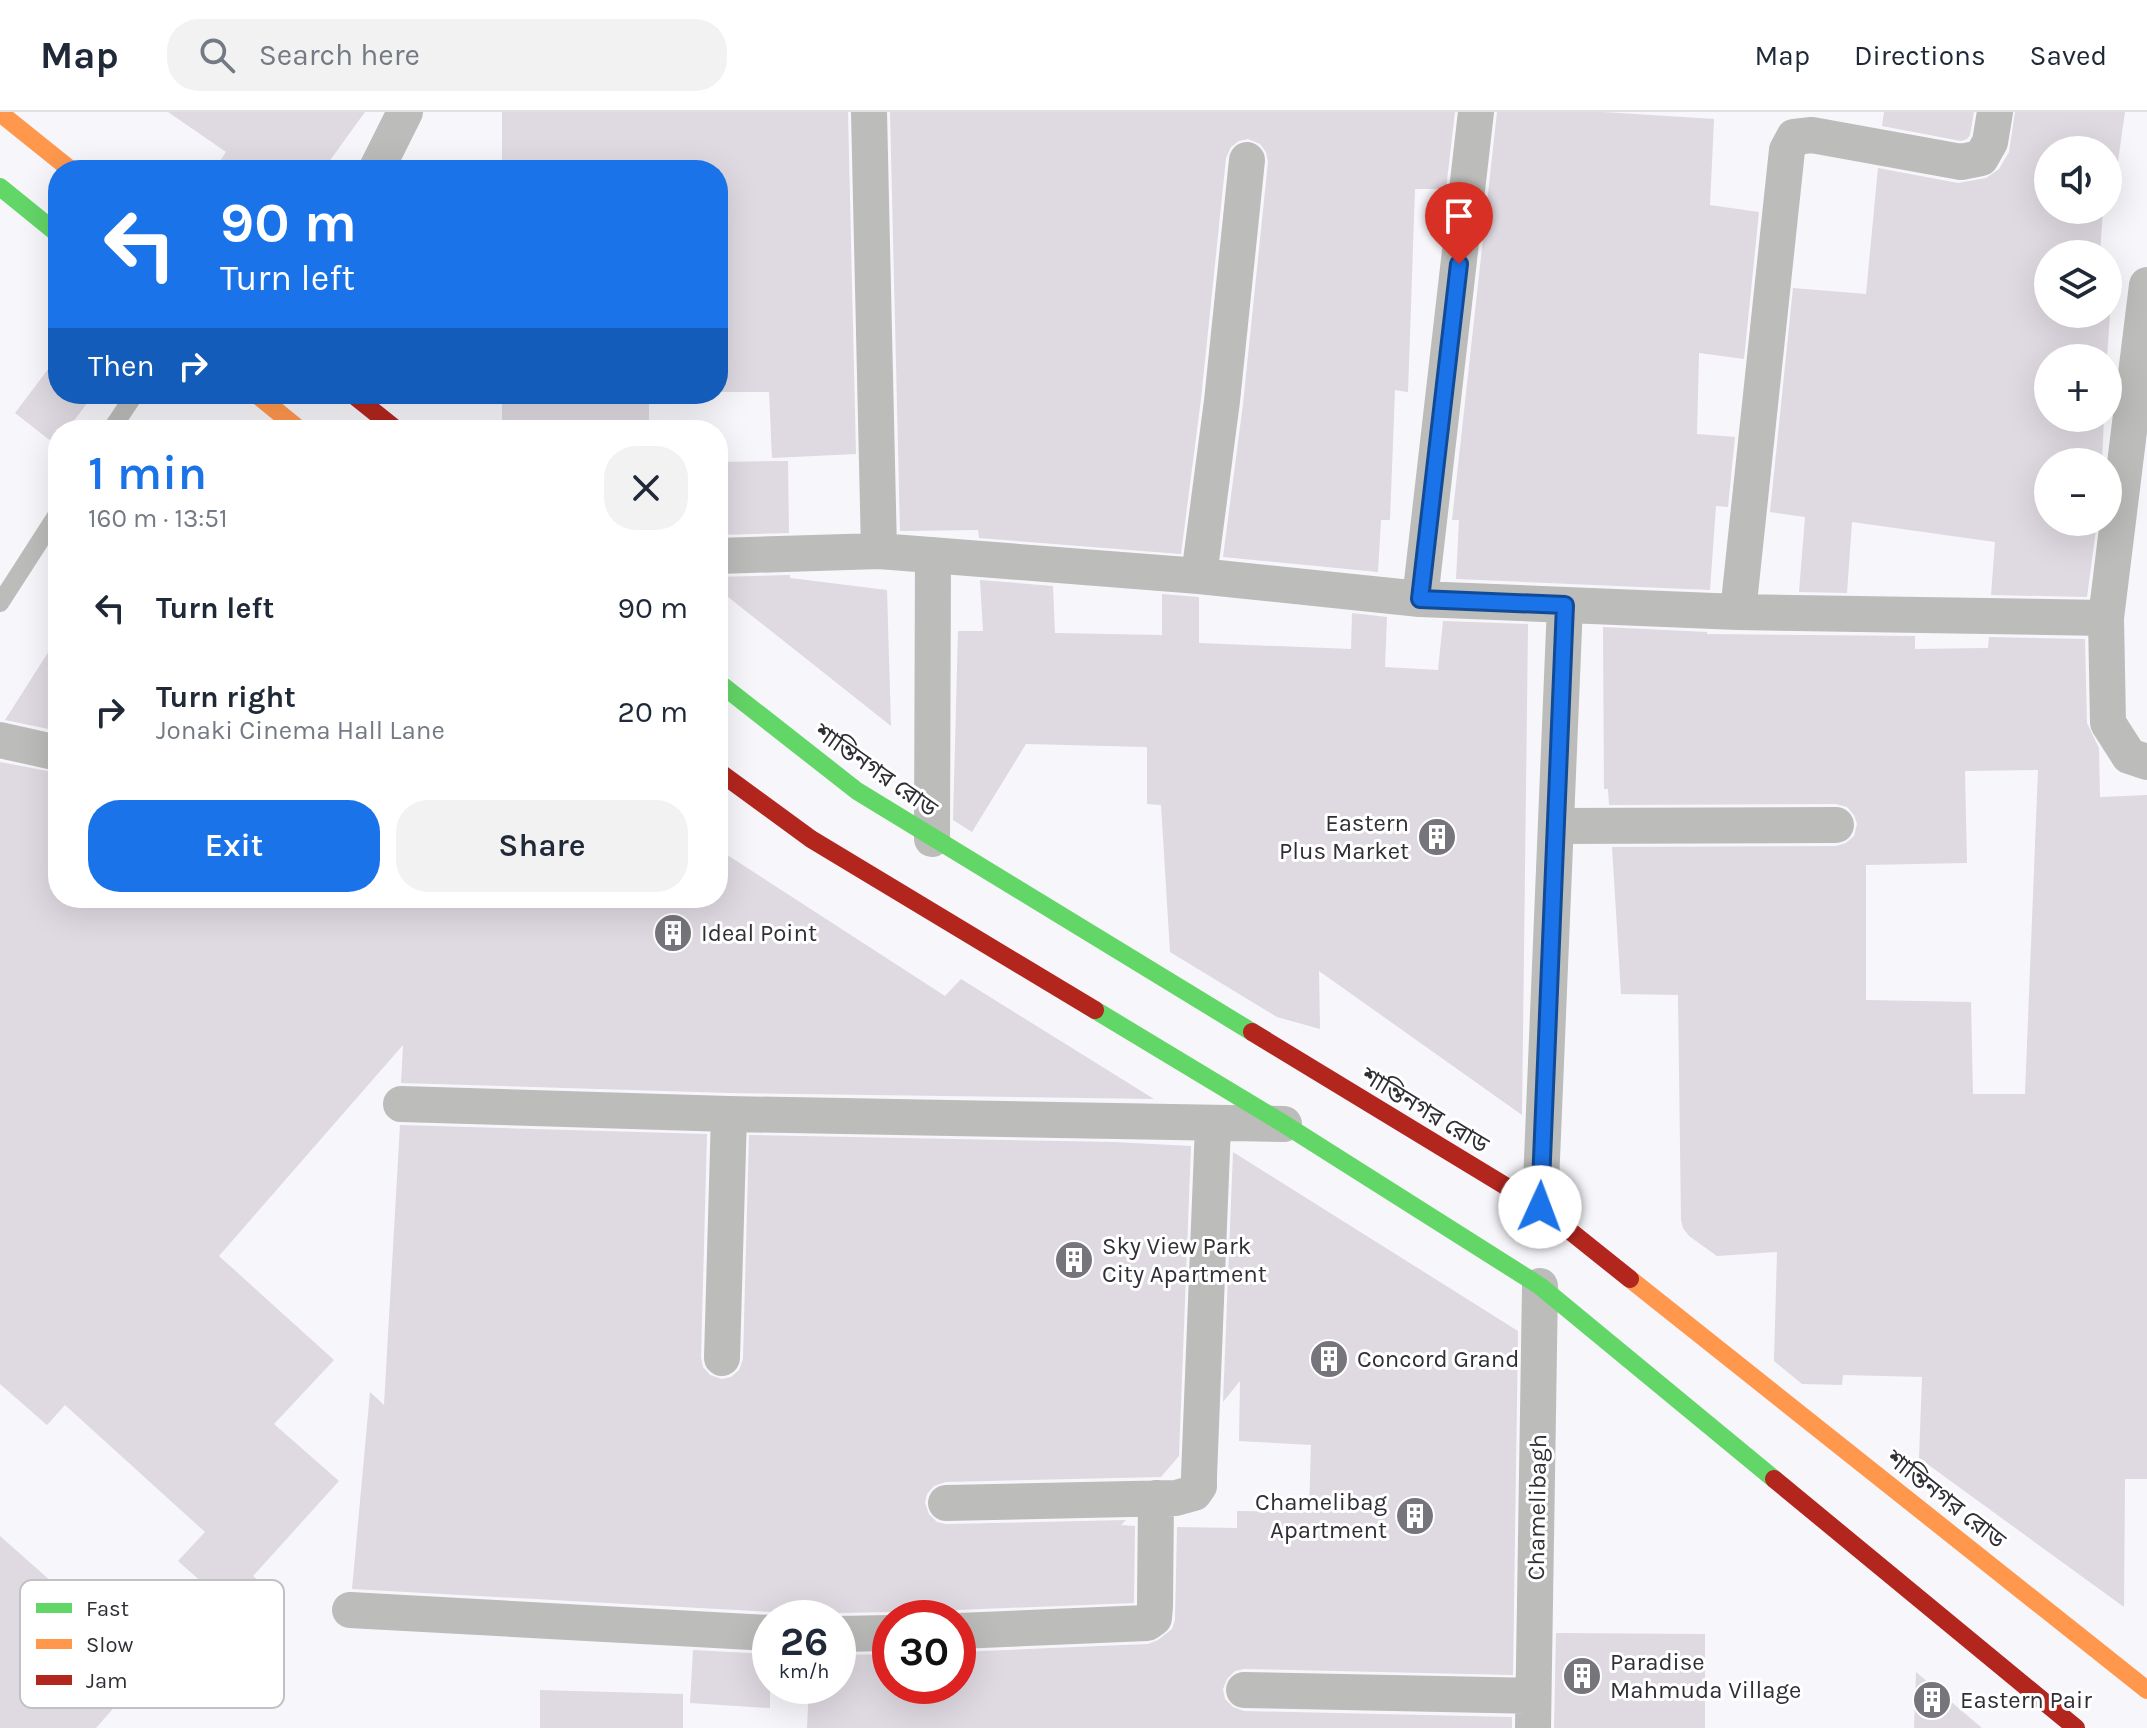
<!DOCTYPE html>
<meta charset="utf-8">
<style>
body{margin:0;font-family:Karla,"Noto Sans Bengali",sans-serif;background:#f2f2f3;color:#1f2937;height:100vh;display:flex;flex-direction:column;font-size:30px;white-space:nowrap}
*{box-sizing:border-box;margin:0}
p{font-size:26px;color:#747a83}
.icon{flex:none;width:44px;height:44px;fill:none;stroke:currentColor;stroke-width:2;stroke-linecap:round;stroke-linejoin:round}
.map{position:relative;flex:1;overflow:hidden}
.panel{position:absolute;left:48px;top:308px;width:680px;height:488px;display:flex;flex-direction:column;background:#fff;border-radius:32px;box-shadow:0 8px 32px #0002}
.panel>*{flex:none}
.guide{position:absolute;left:48px;top:48px;width:680px;height:244px;border-radius:32px;box-shadow:0 8px 32px #0002;background:#1a73e8;color:#fff;overflow:hidden}
.fabs{position:absolute;left:2034px;top:24px;display:grid;gap:16px}
.fabs a{display:grid;place-items:center;width:88px;height:88px;border-radius:50%;background:#fff;box-shadow:0 8px 32px #0002;font-size:40px}
.speed{position:absolute;left:752px;top:1488px;display:flex;gap:16px;font-size:40px;font-weight:700;text-align:center}
.speed>*{display:grid;place-content:center;width:104px;height:104px;border-radius:50%;background:#fff;box-shadow:0 8px 32px #0002;line-height:1}
.speed small{font-size:20px;font-weight:400}
.speed .limit{border:12px solid #d22;background:#fff;color:#111}
.pin{position:absolute;display:grid;place-items:center;width:68px;height:68px;color:#fff;margin:-82px -34px;border-radius:50% 50% 50% 0;rotate:-45deg;box-shadow:0 0 8px #0007}
.pin .icon{rotate:45deg}
.me{position:absolute;width:88px;margin:-44px;rotate:2deg;stroke-linejoin:round;filter:drop-shadow(0 0 6px #0008)}
.turn{display:flex;align-items:center;gap:28px;height:168px;padding:0 40px;font-size:36px}
.turn .icon{width:104px;height:104px;stroke-width:2.5}
.turn b{display:block;font-size:56px;line-height:68px}
.then{display:flex;align-items:center;height:76px;padding:0 40px;background:#0003;gap:16px;font-size:30px}
.round{display:grid;place-items:center;flex:none;width:84px;height:84px;border-radius:32px;background:#f2f2f3}
.overview{display:flex;align-items:center;justify-content:space-between;height:136px;padding:0 40px}
h1{font-size:48px;font-weight:600;line-height:60px;color:#1a73e8}
.cta{display:flex;gap:16px;margin-top:auto;padding:16px 40px}
.cta a{flex:1;height:92px;border-radius:32px;background:#1a73e8;color:#fff;font-size:32px;font-weight:600;line-height:92px;text-align:center}
.cta a+a{background:#f2f2f3;color:#1f2937}
ul{padding:0;list-style:none}
li{display:flex;align-items:center;gap:24px;height:104px;padding:0 40px}
li div{flex:1}
li b{display:block;font-size:30px}
li em{font-style:normal}
header{display:flex;align-items:center;gap:48px;box-sizing:border-box;height:112px;padding:0 40px;background:#fff;border-bottom:2px solid #e0e1e3}
header strong{font-size:38px}
nav{display:flex;gap:44px;margin-inline-start:auto;font-size:28px}
.search{width:560px;height:72px;background:#f2f2f3;display:flex;align-items:center;gap:20px;box-sizing:border-box;padding:0 28px;border-radius:32px;color:#747a83;font-size:30px}
.map>svg:first-child{display:block}
.building{fill:#dfd9e1;fill-rule:evenodd}
.lines{fill:none;stroke-linecap:round;stroke-linejoin:round}
.lane{stroke:#bcbcbb;stroke-width:18}
.street{stroke:#bcbcbb;stroke-width:36}
.fast{stroke:#63d668;stroke-width:18}
.slow{stroke:#ff974d;stroke-width:18}
.jam{stroke:#b3261e;stroke-width:18}
.route-casing{stroke:#114b97;stroke-width:20}
.route{stroke:#1a73e8;stroke-width:14}
.labels{text-anchor:middle;stroke-width:6;stroke-linejoin:round;paint-order:stroke}
.street-label{font-size:24px;fill:#312f36;stroke:#fff}
.poi-label{font-size:24px;fill:#312f36;stroke:#fff;text-anchor:start}
.key{fill:#fff;stroke:#c1c1c3;stroke-width:2}
.key-label{font-size:22px;fill:#312f36}
</style>
<header>
<strong>Map</strong>
<div class="search"><svg class="icon" aria-label="search" viewBox="0 0 24 24"><circle cx="10" cy="10" r="6"/><path d="M15 15l6 6"/></svg>Search here</div>
<nav><a>Map</a><a>Directions</a><a>Saved</a></nav>
</header>
<div class="map">
<svg width="2147" height="1616" viewBox="0 0 2147 1616">
<rect width="100%" height="100%" fill="#f7f6fb"/>
<path class="building" d="M 168,0 L 365,0 L 323,58 L 214,58 L 226,40 Z
M 502,0 L 848,0 L 856,342 L 772,346 L 769,280 L 718,280 L 718,58 L 502,58 Z
M 890,0 L 1455,0 L 1446,77 L 1415,77 L 1408,280 L 1395,278 L 1390,408 L 1381,408 L 1378,460 L 1223,445 L 1243,292 L 1268,50 L 1266,40 L 1260,32 L 1248,27 L 1239,29 L 1231,35 L 1226,46 L 1201,287 L 1181,442 L 979,426 L 978,418 L 900,419 Z
M 1497,0 L 1603,0 L 1714,7 L 1710,93 L 1759,100 L 1744,247 L 1699,241 L 1697,322 L 1735,325 L 1728,395 L 1716,394 L 1710,478 L 1456,467 L 1459,408 L 1452,408 Z
M 1884,0 L 1974,0 L 1970,23 L 1967,27 L 1961,29 L 1882,14 Z
M 2015,0 L 2125,0 L 2116,63 L 2108,62 L 2108,38 L 2048,38 L 2048,98 L 2103,98 L 2100,142 L 2048,142 L 2048,202 L 2108,202 L 2108,187 L 2111,187 L 2107,246 L 2048,246 L 2048,306 L 2104,306 L 2102,350 L 2048,350 L 2048,410 L 2097,410 L 2087,485 L 1991,483 L 1995,430 L 1852,410 L 1847,481 L 1799,480 L 1805,405 L 1770,400 L 1793,176 L 1866,182 L 1878,56 L 1958,71 L 1986,66 L 1999,57 L 2009,40 Z
M 58,244 L 58,282 L 94,282 L 67,318 L 58,318 L 56,333 L 15,301 Z
M 502,282 L 649,282 L 649,318 L 502,318 Z
M 788,349 L 789,421 L 718,423 L 718,350 Z
M 790,463 L 790,466 L 887,478 L 891,614 L 718,477 L 718,465 Z
M 980,468 L 1053,474 L 1055,521 L 1162,523 L 1162,482 L 1199,485 L 1199,531 L 1351,537 L 1352,501 L 1387,505 L 1385,555 L 1438,558 L 1443,509 L 1528,512 L 1522,1003 L 1319,859 L 1320,917 L 1277,905 L 1170,840 L 1161,693 L 1147,692 L 1147,635 L 1026,632 L 972,720 L 953,708 L 958,519 L 983,519 Z
M 1603,515 L 1707,520 L 1707,522 L 1915,524 L 1915,537 L 1988,536 L 1989,525 L 2085,527 L 2087,611 L 2099,636 L 2100,685 L 2147,683 L 2147,1367 L 2125,1367 L 2124,1495 L 1919,1346 L 1922,1265 L 1843,1263 L 1842,1273 L 1802,1272 L 1774,1249 L 1777,1140 L 1717,1144 L 1689,1124 L 1683,1116 L 1681,1108 L 1678,883 L 1621,882 L 1612,735 L 1836,734 L 1846,731 L 1854,724 L 1857,712 L 1854,703 L 1847,695 L 1836,692 L 1609,693 L 1608,677 L 1604,677 ZM 2038,658 L 2025,982 L 1973,982 L 1971,890 L 1866,888 L 1866,753 L 1967,751 L 1965,659 Z
M 58,525 L 58,619 L 5,608 Z
M 0,650 L 58,661 L 58,786 L 718,786 L 718,737 L 945,884 L 961,867 L 1154,987 L 730,981 L 401,971 L 403,933 L 219,1144 L 334,1248 L 274,1312 L 339,1369 L 253,1464 L 268,1477 L 242,1506 L 178,1449 L 205,1420 L 65,1293 L 47,1313 L 0,1272 Z
M 400,1013 L 707,1022 L 701,1245 L 703,1255 L 710,1263 L 722,1267 L 731,1265 L 739,1258 L 743,1247 L 749,1023 L 1113,1030 L 1191,1034 L 1179,1344 L 1161,1365 L 946,1370 L 934,1374 L 927,1382 L 925,1391 L 929,1402 L 937,1410 L 946,1412 L 1126,1408 L 1121,1413 L 1135,1414 L 1134,1491 L 957,1498 L 942,1506 L 904,1506 L 890,1500 L 838,1501 L 825,1506 L 784,1506 L 771,1500 L 352,1477 L 370,1280 L 384,1293 Z
M 1233,1040 L 1518,1219 L 1513,1563 L 1244,1557 L 1235,1559 L 1227,1567 L 1223,1577 L 1225,1587 L 1233,1595 L 1244,1599 L 1512,1605 L 1512,1616 L 807,1616 L 809,1574 L 838,1574 L 838,1543 L 890,1542 L 890,1574 L 958,1574 L 958,1540 L 1148,1532 L 1158,1528 L 1172,1517 L 1175,1508 L 1177,1415 L 1237,1416 L 1237,1399 L 1309,1400 L 1311,1333 L 1239,1329 L 1240,1269 L 1223,1290 Z
M 0,1424 L 149,1556 L 96,1616 L 0,1616 Z
M 1556,1521 L 1705,1522 L 1705,1616 L 1554,1616 Z
M 693,1538 L 770,1542 L 770,1596 L 690,1591 Z
M 1916,1560 L 1982,1616 L 1914,1616 Z
M 540,1578 L 683,1582 L 683,1616 L 540,1616 Z"/>
<g class="lines">
<path class="lane" d="M 111,318 L 135,282
M 0,491 L 58,401"/>
<path class="street" d="M 869,0 L 879,439
M 376,58 L 405,0
M 2147,173 L 2106,506 L 2108,611 L 2129,644 L 2147,650
M 718,444 L 879,439 L 1199,464 L 1420,487 L 1738,500 L 2106,506
M 1199,464 L 1222,289 L 1247,48
M 1420,487 L 1476,0
M 1738,500 L 1787,38 L 1794,25 L 1812,23 L 1961,50 L 1981,46 L 1990,30 L 1995,0
M 0,628 L 58,641
M 1556,714 L 1836,713
M 932,727 L 933,443
M 401,992 L 729,1002 L 1284,1012
M 1540,1095 L 1565,493
M 722,1246 L 729,1002
M 946,1391 L 1176,1386 L 1194,1381 L 1199,1374 L 1199,1364 L 1213,1013
M 350,1498 L 770,1521
M 958,1519 L 1147,1511 L 1154,1506 L 1155,1494 L 1156,1386
M 838,1522 L 890,1521
M 1244,1578 L 1533,1584
M 1533,1616 L 1540,1174"/>
<path class="fast" d="M 0,75 L 58,122
M 718,570 L 857,679 L 1252,920
M 1095,898 L 1284,1012 L 1540,1174 L 1774,1367"/>
<path class="slow" d="M 0,1 L 71,58
M 256,282 L 300,318
M 1630,1167 L 2147,1578"/>
<path class="jam" d="M 352,282 L 397,318
M 718,659 L 811,727 L 1095,898
M 1252,920 L 1540,1095 L 1630,1167
M 1774,1367 L 2076,1616"/>
</g>
<g class="lines">
<g class="route-casing">
<path id="route" d="M 1459,152 L 1420,487 L 1565,493 L 1540,1095"/>
</g>
<use href="#route" class="route"/>
</g>
<defs>
<g id="building-disc" transform="scale(2)"><circle r="9.5" fill="#76757b" stroke="#fff"/><path d="M-4-6H4V6H1V3H-1V6H-4ZM-2.5-4.3h1.7v1.8h-1.7ZM.8-4.3h1.7v1.8H.8ZM-2.5-1h1.7V.8h-1.7ZM.8-1h1.7V.8H.8Z" fill="#fff"/></g>
</defs>
<g fill-rule="evenodd">
<use href="#building-disc" x="1437" y="725"/>
<use href="#building-disc" x="673" y="821"/>
<use href="#building-disc" x="1074" y="1148"/>
<use href="#building-disc" x="1329" y="1247"/>
<use href="#building-disc" x="1415" y="1404"/>
<use href="#building-disc" x="1582" y="1564"/>
<use href="#building-disc" x="1932" y="1588"/>
</g>
<g class="labels">
<g class="street-label">
<text transform="translate(876 658) rotate(35)" y="8">শান্তিনগর রোড</text>
<text transform="translate(1425 998) rotate(31)" y="8">শান্তিনগর রোড</text>
<text transform="translate(1946 1387) rotate(38)" y="8">শান্তিনগর রোড</text>
<text transform="translate(1537 1395) rotate(-89)" y="8">Chamelibagh</text>
</g>
<g class="poi-label">
<text x="1409" y="719" text-anchor="end">Eastern<tspan x="1409" dy="28">Plus Market</tspan></text>
<text x="701" y="829">Ideal Point</text>
<text x="1102" y="1142">Sky View Park<tspan x="1102" dy="28">City Apartment</tspan></text>
<text x="1357" y="1255">Concord Grand</text>
<text x="1387" y="1398" text-anchor="end">Chamelibag<tspan x="1387" dy="28">Apartment</tspan></text>
<text x="1610" y="1558">Paradise<tspan x="1610" dy="28">Mahmuda Village</tspan></text>
<text x="1960" y="1596">Eastern Pair</text>
</g>
</g>
<rect x="20" y="1468" width="264" height="128" rx="12" class="key"/>
<rect x="36" y="1491" width="36" height="10" fill="#63d668"/>
<rect x="36" y="1527" width="36" height="10" fill="#ff974d"/>
<rect x="36" y="1563" width="36" height="10" fill="#b3261e"/>
<g class="key-label">
<text x="86" y="1504">Fast</text>
<text x="86" y="1540">Slow</text>
<text x="86" y="1576">Jam</text>
</g>
</svg>
<div class="fabs">
<a><svg class="icon" aria-label="sound" viewBox="0 0 24 24"><path d="M4 9h4l5-4v14l-5-4H4zM17 9q2 3 0 6"/></svg></a>
<a><svg class="icon" aria-label="layers" viewBox="0 0 24 24"><path d="M12 4l9 5-9 5-9-5zM3 14l9 5 9-5"/></svg></a>
<a>+</a>
<a>−</a>
</div>
<div class="speed"><div>26<small>km/h</small></div><div class="limit">30</div></div>
<div class="pin" style="left:1459px;top:152px;background:#d93025"><svg class="icon" aria-label="arrive" viewBox="0 0 24 24"><path d="M6 21V4h12l-3 4 3 4H6"/></svg></div>
<svg class="me" style="left:1540px;top:1095px" viewBox="-20 -20 40 40"><circle r="19" fill="#fff"/><path d="M0-13L10 11 0 6-10 11z" fill="#1a73e8"/></svg>
<div class="guide">
<div class="turn"><svg class="icon" aria-label="left" viewBox="0 0 24 24"><path d="M17 20v-9H6M10 6l-5 5 5 5"/></svg><div><b>90 m</b>Turn left</div></div>
<div class="then">Then<svg class="icon" aria-label="right" viewBox="0 0 24 24"><path d="M7 20v-9h11M14 6l5 5-5 5"/></svg></div>
</div>
<section class="panel">
<div class="overview"><div><h1>1 min</h1><p>160 m · 13:51</p></div><a class="round"><svg class="icon" aria-label="close" viewBox="0 0 24 24"><path d="M6 6l12 12M18 6L6 18"/></svg></a></div>
<ul>
<li><svg class="icon" aria-label="left" viewBox="0 0 24 24"><path d="M17 20v-9H6M10 6l-5 5 5 5"/></svg><div><b>Turn left</b></div><em>90 m</em></li>
<li><svg class="icon" aria-label="right" viewBox="0 0 24 24"><path d="M7 20v-9h11M14 6l5 5-5 5"/></svg><div><b>Turn right</b><p>Jonaki Cinema Hall Lane</p></div><em>20 m</em></li>
</ul>
<div class="cta"><a>Exit</a><a>Share</a></div>
</section>
</div>
